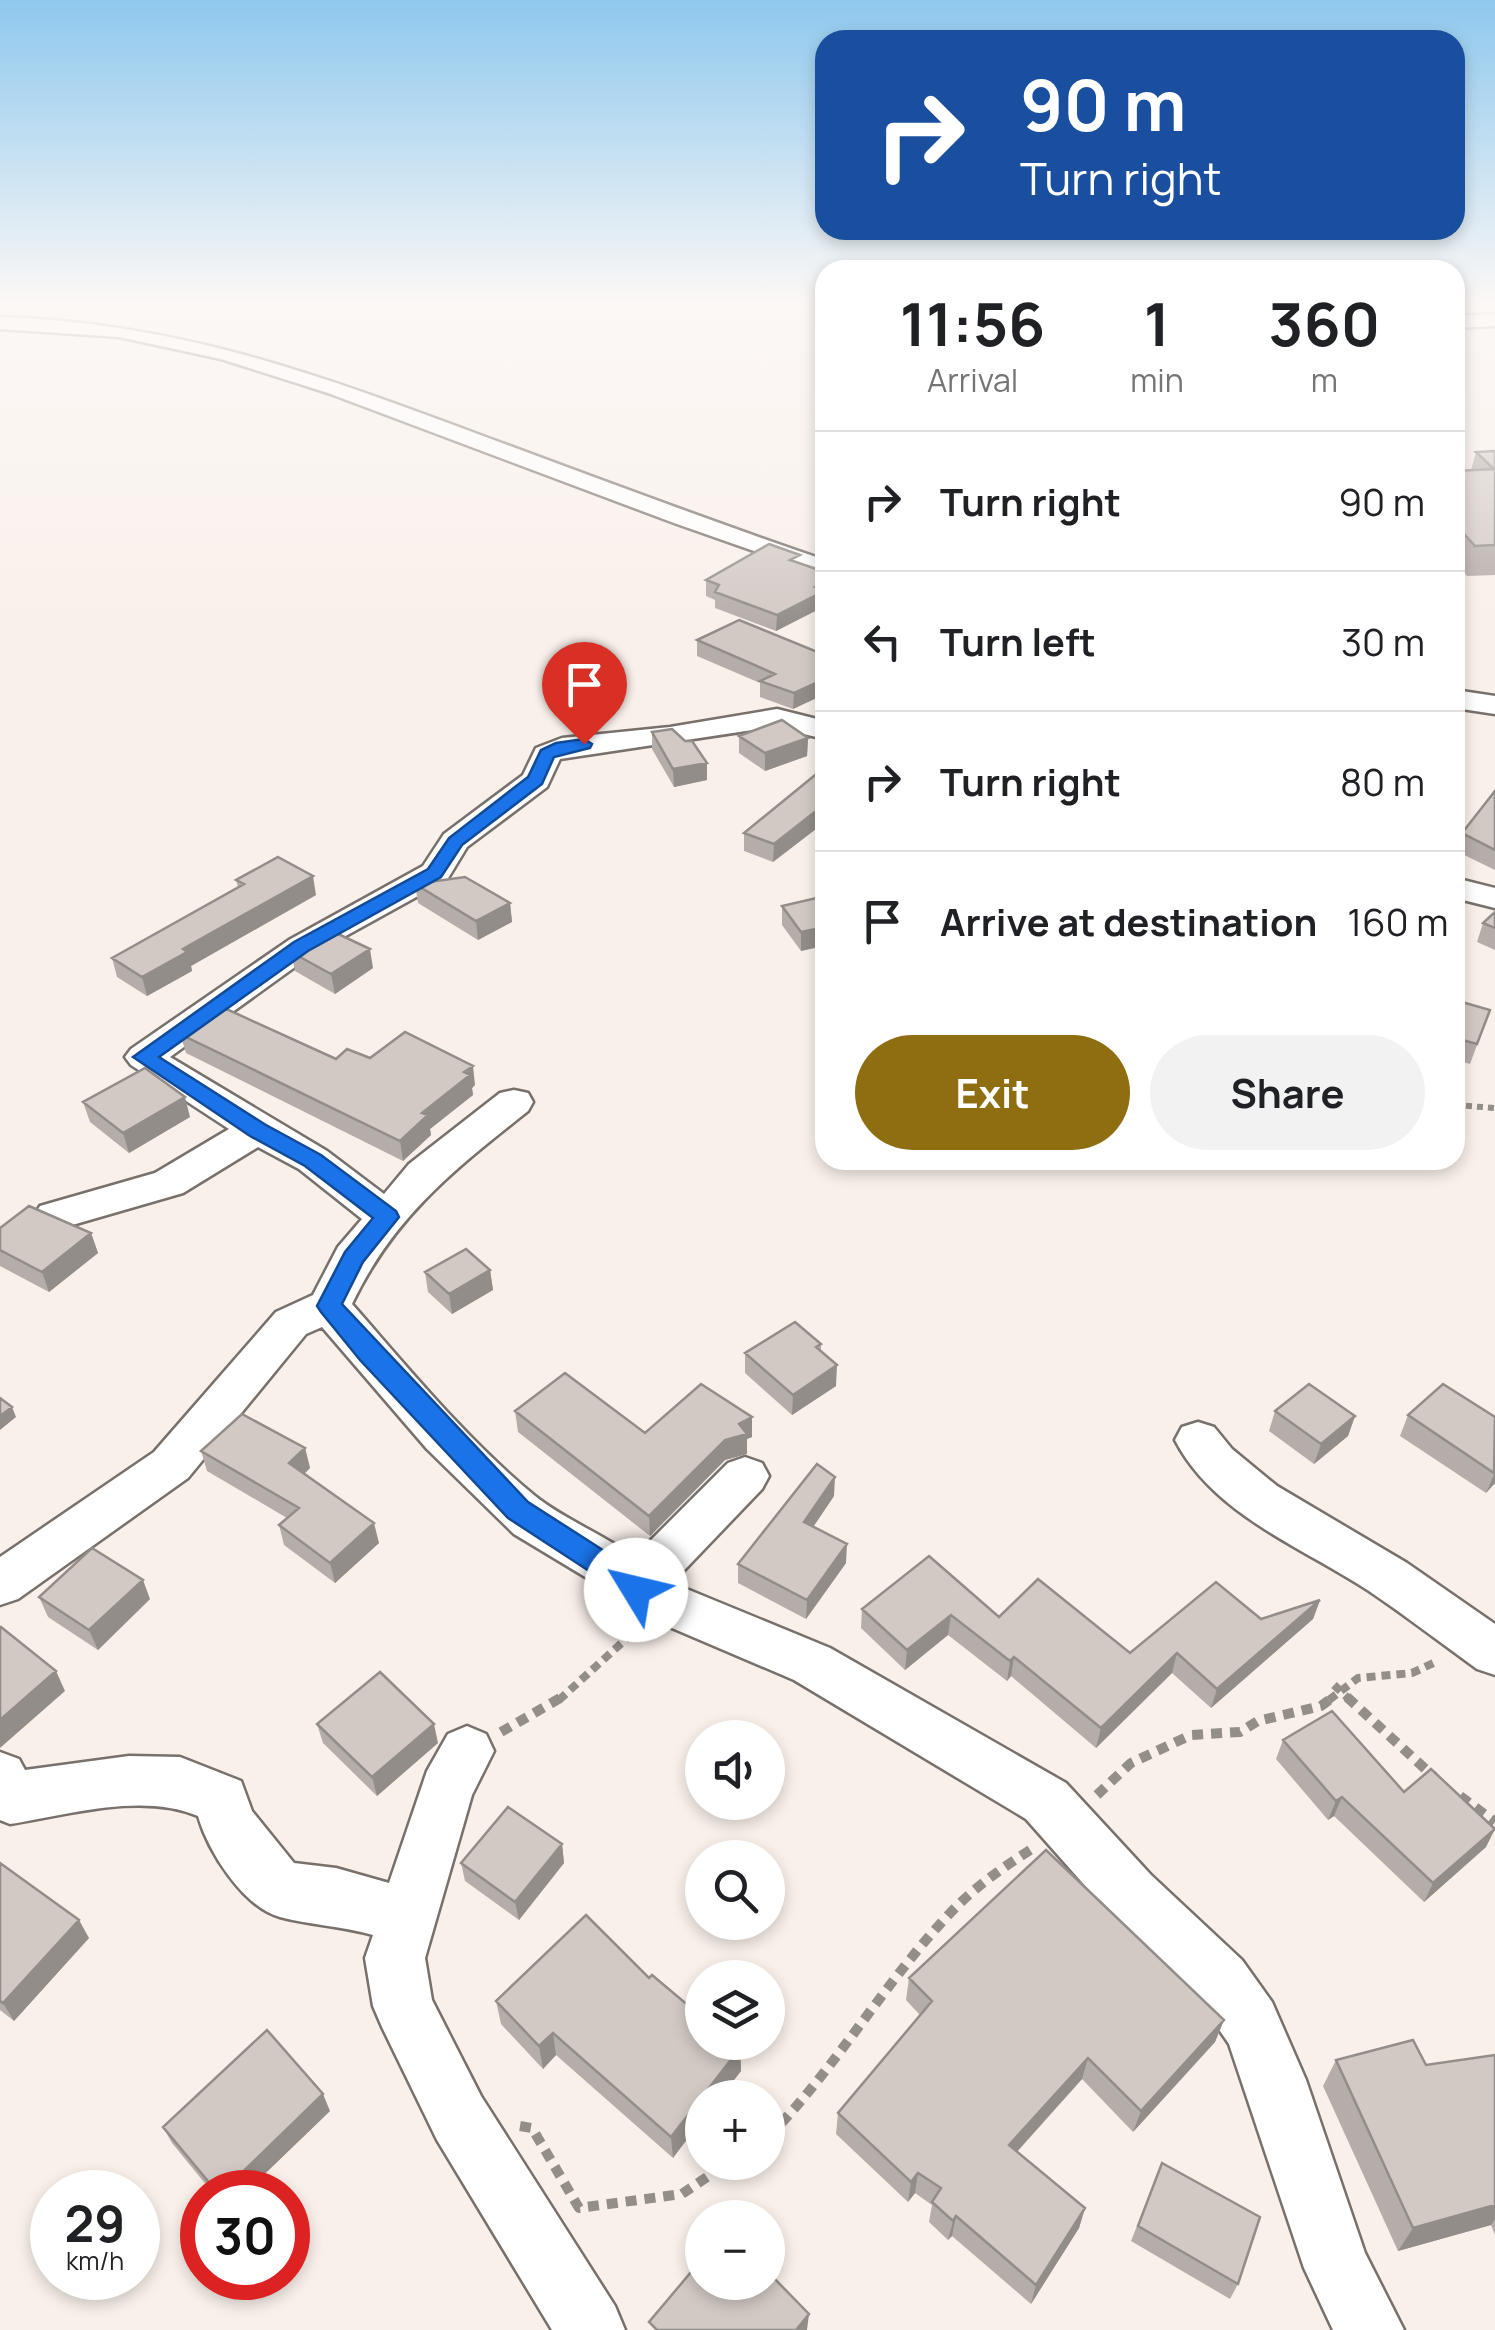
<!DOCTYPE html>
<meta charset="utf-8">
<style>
body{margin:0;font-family:Manrope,sans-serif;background:#f2f2f2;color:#202124;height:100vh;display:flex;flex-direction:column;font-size:38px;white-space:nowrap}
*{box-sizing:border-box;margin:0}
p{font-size:32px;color:#757577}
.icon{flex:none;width:55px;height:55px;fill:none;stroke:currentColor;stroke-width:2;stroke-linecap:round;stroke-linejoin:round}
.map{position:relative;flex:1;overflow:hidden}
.details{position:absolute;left:815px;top:260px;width:650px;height:910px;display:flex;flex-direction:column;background:#fff;border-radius:30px;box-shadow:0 5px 15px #0003}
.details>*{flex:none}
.top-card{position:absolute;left:815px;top:30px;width:650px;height:210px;border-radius:30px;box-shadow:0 5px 15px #0003;background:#1a4fa0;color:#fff;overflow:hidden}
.controls{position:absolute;left:685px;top:1720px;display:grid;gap:20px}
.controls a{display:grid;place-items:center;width:100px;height:100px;border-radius:50%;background:#fff;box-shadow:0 5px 15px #0003;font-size:50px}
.speed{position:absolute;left:30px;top:2170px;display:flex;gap:20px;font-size:50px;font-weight:700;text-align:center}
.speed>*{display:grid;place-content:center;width:130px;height:130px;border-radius:50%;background:#fff;box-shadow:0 5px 15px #0003;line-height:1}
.speed small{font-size:25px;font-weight:400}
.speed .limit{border:15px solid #d22;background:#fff;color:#111}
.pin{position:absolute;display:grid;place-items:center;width:85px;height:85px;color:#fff;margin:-102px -42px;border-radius:50% 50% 50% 0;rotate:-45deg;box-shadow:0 0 10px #0007}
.pin .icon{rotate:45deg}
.me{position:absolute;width:110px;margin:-55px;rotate:306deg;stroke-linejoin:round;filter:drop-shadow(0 0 8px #0008)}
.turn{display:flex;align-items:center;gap:35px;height:210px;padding:0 40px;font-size:45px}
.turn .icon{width:130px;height:130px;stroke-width:2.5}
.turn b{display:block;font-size:70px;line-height:85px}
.eta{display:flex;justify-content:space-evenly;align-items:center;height:170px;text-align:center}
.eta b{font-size:60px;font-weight:700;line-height:70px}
.cta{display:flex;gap:20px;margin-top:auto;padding:20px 40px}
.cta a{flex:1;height:115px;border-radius:60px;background:#8f6d11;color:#fff;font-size:40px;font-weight:700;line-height:115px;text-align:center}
.cta a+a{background:#f2f2f2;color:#202124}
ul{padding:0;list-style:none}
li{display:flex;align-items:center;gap:30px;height:140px;padding:0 40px;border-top:2px solid #e0e0e0}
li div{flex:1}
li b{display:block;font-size:38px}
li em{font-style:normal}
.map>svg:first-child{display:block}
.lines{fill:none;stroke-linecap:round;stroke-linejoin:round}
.minor-casing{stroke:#78706b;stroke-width:5}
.path-far2{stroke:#948e89;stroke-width:6;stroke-dasharray:6 5;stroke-linecap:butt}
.path-far1{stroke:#948e89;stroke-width:8;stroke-dasharray:9 6;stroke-linecap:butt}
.path{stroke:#948e89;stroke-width:10;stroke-dasharray:11 8;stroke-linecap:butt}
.minor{fill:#fff;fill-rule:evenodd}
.wall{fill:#b5ada9}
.shaded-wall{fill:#938d89}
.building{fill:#d2c9c4;stroke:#938d89;stroke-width:2.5}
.route{fill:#1a73e8;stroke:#114b97;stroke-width:2.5}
</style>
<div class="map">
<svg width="1495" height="2330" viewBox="0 0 1495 2330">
<rect width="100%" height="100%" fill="#f9f0ea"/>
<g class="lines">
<g class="minor-casing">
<path id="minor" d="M 1495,314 L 1495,326 L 1455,328 L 1455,316 Z
M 0,317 C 180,323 316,374 483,436 C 597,478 710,521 825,560 L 825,576 L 674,523 L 328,393 L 221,359 L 119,337 L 0,329 Z
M 1455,690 L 1495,696 L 1495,714 L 1455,708 Z
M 777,709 L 825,721 L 825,739 L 773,727 L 560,759 L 547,787 L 467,847 L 447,880 L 313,954 L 170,1057 L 327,1151 L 384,1194 L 409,1164 L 500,1093 L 514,1090 L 528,1093 L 533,1102 L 528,1111 C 454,1170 394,1216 352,1304 C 410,1370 467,1440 535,1496 C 565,1520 603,1534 634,1557 L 728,1463 L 745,1457 L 762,1463 L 769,1476 L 762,1489 L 672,1583 L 830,1648 L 1066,1783 L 1151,1875 L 1242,1960 L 1272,2002 L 1306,2080 L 1365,2253 L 1404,2330 L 1333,2330 L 1304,2268 L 1229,2044 L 1200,2002 L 1111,1915 L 1026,1819 L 794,1680 L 618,1605 L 592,1581 L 514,1534 L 427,1449 L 322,1327 L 306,1334 L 188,1478 L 18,1599 L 0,1605 L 0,1557 L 154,1452 L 276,1312 L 313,1295 L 338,1247 L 362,1219 L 299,1169 L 258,1147 L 183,1193 L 55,1230 L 40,1226 L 34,1216 L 40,1206 L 155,1173 L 229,1129 L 131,1065 L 125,1057 L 131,1049 L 289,940 L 423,866 L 444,834 L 523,775 L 536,748 L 562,738 L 670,727 Z
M 1455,878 L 1495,888 L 1495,908 L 1455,898 Z
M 1198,1422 L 1214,1427 L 1232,1449 L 1277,1486 L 1407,1563 L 1495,1624 L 1495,1675 L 1477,1669 C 1441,1643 1406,1616 1369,1591 C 1302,1547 1214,1515 1175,1440 L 1182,1427 Z
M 467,1726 L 486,1734 L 494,1751 L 472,1795 L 425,1958 L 432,2000 L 481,2096 L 615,2306 L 625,2330 L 552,2330 L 437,2140 L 382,2027 L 373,2006 L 365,1958 L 373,1935 C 342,1926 310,1925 280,1917 C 243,1907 208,1851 198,1816 C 142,1792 68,1815 10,1824 L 0,1820 L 0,1752 L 19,1759 L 25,1770 L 129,1756 L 180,1757 L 241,1781 L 252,1811 L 294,1863 L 336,1868 L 389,1883 L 427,1771 L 448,1734 Z"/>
</g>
<path class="path-far2" d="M 1455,1105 L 1495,1108"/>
<path class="path-far1" d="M 1334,1685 L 1350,1700
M 559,1700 L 637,1629
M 1329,1700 L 1358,1678 L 1412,1673 L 1438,1661"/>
<path class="path" d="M 1347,1697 L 1434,1777
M 501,1732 L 562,1697
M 1097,1795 L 1131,1763 L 1191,1735 L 1240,1732 L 1258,1721 L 1321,1706 L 1333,1697
M 1460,1796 L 1495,1822
M 520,2126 L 532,2128 L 579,2208 L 682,2194 L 729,2162
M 768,2137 C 838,2066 886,1979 955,1908 C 979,1884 1006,1865 1035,1847"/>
<use href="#minor" class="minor"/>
</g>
<path class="wall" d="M 1495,451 L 1495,575 L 1467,576 L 1455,563 L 1455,471 L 1471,470 L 1476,452 Z
M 800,564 L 825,572 L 823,607 L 776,631 L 715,608 L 715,600 L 706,596 L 706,580 Z
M 697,640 L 825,655 L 825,694 L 793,709 L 760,697 L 760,683 L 697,656 Z
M 652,732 L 707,763 L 707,780 L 674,787 L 652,749 Z
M 739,736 L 808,738 L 807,756 L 765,771 L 739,753 Z
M 825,767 L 825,822 L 773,862 L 744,851 L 744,833 Z
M 1495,789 L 1495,870 L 1456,851 L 1462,833 Z
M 236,880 L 316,895 L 191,966 L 192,971 L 147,996 L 117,977 L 112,958 L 238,887 Z
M 415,884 L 510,903 L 512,922 L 478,940 L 418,903 Z
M 825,896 L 825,946 L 801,951 L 782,925 L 782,906 Z
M 1495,912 L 1495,950 L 1477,942 L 1483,923 Z
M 291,952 L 373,968 L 335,994 L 295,971 Z
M 1455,1000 L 1490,1010 L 1470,1064 L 1455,1060 Z
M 180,1034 L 336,1059 L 370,1058 L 475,1085 L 472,1088 L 473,1095 L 430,1129 L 431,1135 L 403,1161 L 186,1053 Z
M 83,1102 L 190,1117 L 129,1153 L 90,1122 Z
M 0,1228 L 91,1233 L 98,1253 L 49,1292 L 0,1266 Z
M 490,1270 L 493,1290 L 452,1314 L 428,1292 L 425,1272 Z
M 821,1344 L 821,1351 L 836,1386 L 792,1415 L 745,1373 L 745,1353 Z
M 515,1411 L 645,1433 L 752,1417 L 752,1437 L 747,1439 L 747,1454 L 725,1460 L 650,1536 L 518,1432 Z
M 1275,1411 L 1355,1416 L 1348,1436 L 1314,1464 L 1269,1431 Z
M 1408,1415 L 1495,1417 L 1495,1483 L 1486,1493 L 1400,1436 Z
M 305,1448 L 310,1468 L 304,1474 L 379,1543 L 335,1583 L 284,1545 L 279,1525 L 287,1518 L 207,1471 L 201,1451 Z
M 834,1496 L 813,1527 L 846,1563 L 806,1619 L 738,1583 L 738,1564 Z
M 39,1597 L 150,1599 L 98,1650 L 48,1617 Z
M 1320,1600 L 1313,1619 L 1211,1708 L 1172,1673 L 1096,1748 L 1011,1676 L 1007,1681 L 948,1635 L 905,1670 L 861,1628 L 862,1609 L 999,1617 L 1130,1653 L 1261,1619 Z
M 317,1724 L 438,1743 L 377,1796 L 323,1743 Z
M 1283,1740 L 1404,1792 L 1486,1847 L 1424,1902 L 1334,1816 L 1328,1820 L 1276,1759 Z
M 562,1844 L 564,1863 L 519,1920 L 465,1881 L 461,1863 Z
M 0,1861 L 2,1865 L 89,1938 L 14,2021 L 0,2010 Z
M 649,1978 L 740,2048 L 741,2071 L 720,2098 L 702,2098 L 673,2158 L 556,2055 L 543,2069 L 501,2024 L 496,2001 Z
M 909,1978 L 1224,2020 L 1215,2042 L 1133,2132 L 1082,2079 L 1017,2152 L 1085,2208 L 1079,2228 L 1031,2304 L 952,2236 L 948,2240 L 929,2222 L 932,2205 L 915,2193 L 908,2202 L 836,2134 L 838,2113 L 920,2015 L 906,2000 Z
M 1495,2055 L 1495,2235 L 1491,2225 L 1398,2251 L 1323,2086 L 1336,2060 L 1426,2065 Z
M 330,2111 L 246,2192 L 212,2192 L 172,2143 L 163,2127 Z
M 1162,2163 L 1238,2284 L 1230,2299 L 1131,2241 Z"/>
<path class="shaded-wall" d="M 825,581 L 823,607 L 776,631 L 777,615 Z
M 825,679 L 825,694 L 793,709 L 794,693 Z
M 808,738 L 807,756 L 765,771 L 765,753 Z
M 707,763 L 707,780 L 674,787 L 673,769 Z
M 825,804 L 825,822 L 773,862 L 774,844 Z
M 313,876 L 316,895 L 191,966 L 192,971 L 147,996 L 142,977 L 183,949 Z
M 510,903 L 512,922 L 478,940 L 476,921 Z
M 825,927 L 825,945 L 801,951 L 801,932 Z
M 370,949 L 373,968 L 335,994 L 331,974 Z
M 473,1066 L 475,1085 L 472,1088 L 473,1095 L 430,1129 L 431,1135 L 403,1161 L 400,1141 L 422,1113 Z
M 185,1097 L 190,1117 L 129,1153 L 123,1133 Z
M 91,1233 L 98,1253 L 49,1292 L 42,1272 Z
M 490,1270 L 493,1290 L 452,1314 L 449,1294 Z
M 837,1365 L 836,1386 L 792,1415 L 793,1395 Z
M 12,1407 L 16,1417 L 0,1430 L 0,1416 Z
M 1355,1416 L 1348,1436 L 1314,1464 L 1321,1444 Z
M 752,1417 L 752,1437 L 747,1439 L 747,1454 L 725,1460 L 650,1536 L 649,1516 L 739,1424 Z
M 305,1448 L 310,1468 L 295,1483 L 289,1463 Z
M 1495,1472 L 1495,1483 L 1486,1493 Z
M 835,1477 L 834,1496 L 803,1542 L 804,1522 Z
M 374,1523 L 379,1543 L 335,1583 L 330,1563 Z
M 847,1544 L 846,1563 L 806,1619 L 807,1600 Z
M 143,1580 L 150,1599 L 98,1650 L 89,1630 Z
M 1320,1600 L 1313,1619 L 1211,1708 L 1217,1689 Z
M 951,1615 L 948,1635 L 905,1670 L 907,1650 Z
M 1177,1653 L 1172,1673 L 1096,1748 L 1101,1728 Z
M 1014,1657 L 1011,1676 L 1007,1681 L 1010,1661 Z
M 56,1671 L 65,1691 L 0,1748 L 0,1720 Z
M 434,1724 L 438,1743 L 377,1796 L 372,1777 Z
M 1342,1797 L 1334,1816 L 1328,1820 L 1336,1801 Z
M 1495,1829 L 1486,1847 L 1424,1902 L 1433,1883 Z
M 562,1844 L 564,1863 L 519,1920 L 515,1902 Z
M 79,1920 L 89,1938 L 14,2021 L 3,2003 Z
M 1224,2020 L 1215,2042 L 1133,2132 L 1141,2111 Z
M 553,2033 L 556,2055 L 543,2069 L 539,2046 Z
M 740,2048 L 741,2071 L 720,2098 L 702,2098 L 702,2120 L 673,2158 L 671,2137 Z
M 1088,2058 L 1082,2079 L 1004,2166 L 1009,2145 Z
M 323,2094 L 330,2111 L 246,2192 L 222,2192 Z
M 918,2173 L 915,2193 L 908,2202 L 911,2182 Z
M 1495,2205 L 1495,2219 L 1491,2225 L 1398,2251 L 1413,2228 Z
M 1085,2208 L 1079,2228 L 1031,2304 L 1036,2285 Z
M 956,2216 L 952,2236 L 948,2240 L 953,2221 Z
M 809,2314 L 807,2330 L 796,2330 Z"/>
<path class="building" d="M 1495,451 L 1495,545 L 1475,546 L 1455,524 L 1455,471 L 1494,469 L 1476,452 Z
M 769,544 L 800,555 L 790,560 L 825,572 L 825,581 L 815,587 L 824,591 L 777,615 L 715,592 L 719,585 L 706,580 Z
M 739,620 L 825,655 L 825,679 L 794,693 L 760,681 L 775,674 L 697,640 Z
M 782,720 L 808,738 L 765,753 L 739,736 Z
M 672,729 L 685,741 L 692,741 L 707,763 L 673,769 L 652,732 Z
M 825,767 L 825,804 L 774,844 L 744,833 Z
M 1495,791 L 1495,850 L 1462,833 Z
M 278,857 L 313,876 L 183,949 L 187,952 L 142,977 L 112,958 L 244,884 L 236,880 Z
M 465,877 L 510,903 L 476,921 L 415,884 Z
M 825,896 L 825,927 L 801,932 L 782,906 Z
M 1495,912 L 1495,928 L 1483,923 Z
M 334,932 L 370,949 L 331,974 L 291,952 L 319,934 Z
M 1455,1000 L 1490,1010 L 1477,1044 L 1455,1038 Z
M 222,1007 L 336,1059 L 347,1049 L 370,1058 L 405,1032 L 473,1066 L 464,1072 L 470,1075 L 422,1113 L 428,1115 L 400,1141 L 180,1034 Z
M 145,1068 L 185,1097 L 123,1133 L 83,1102 Z
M 29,1206 L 91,1233 L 42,1272 L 0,1250 L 0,1228 Z
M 466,1249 L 490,1270 L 449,1294 L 425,1272 Z
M 795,1322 L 821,1344 L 816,1347 L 837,1365 L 793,1395 L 745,1353 Z
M 565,1373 L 645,1433 L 701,1384 L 752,1417 L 739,1424 L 747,1434 L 725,1440 L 649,1516 L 515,1411 Z
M 1309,1384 L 1355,1416 L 1321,1444 L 1275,1411 Z
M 1443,1384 L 1495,1417 L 1494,1473 L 1408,1415 Z
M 0,1398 L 12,1407 L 0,1416 Z
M 242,1414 L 305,1448 L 289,1463 L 374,1523 L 330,1563 L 279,1525 L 299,1508 L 201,1451 Z
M 817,1464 L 835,1477 L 804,1522 L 847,1544 L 807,1600 L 738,1564 Z
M 92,1548 L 143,1580 L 89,1630 L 39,1597 Z
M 929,1556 L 999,1617 L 1038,1579 L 1130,1653 L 1216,1582 L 1261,1619 L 1320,1600 L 1217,1689 L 1177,1653 L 1101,1728 L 1014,1657 L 1010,1661 L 951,1615 L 907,1650 L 862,1609 Z
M 1,1627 L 56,1671 L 0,1720 L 0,1628 Z
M 380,1672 L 434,1724 L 372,1777 L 317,1724 Z
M 1332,1711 L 1404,1792 L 1431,1769 L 1495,1829 L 1433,1883 L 1342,1797 L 1336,1801 L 1283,1740 Z
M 508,1807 L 562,1844 L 515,1902 L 461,1863 Z
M 1046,1850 L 1224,2020 L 1141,2111 L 1088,2058 L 1009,2145 L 1085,2208 L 1036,2285 L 956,2216 L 953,2221 L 932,2202 L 941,2188 L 918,2173 L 911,2182 L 838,2113 L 932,2001 L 909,1978 Z
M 0,1863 L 79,1920 L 3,2003 L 0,2001 Z
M 586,1915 L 649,1978 L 652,1975 L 702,2017 L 702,2042 L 733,2042 L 740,2048 L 671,2137 L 553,2033 L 539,2046 L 496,2001 Z
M 267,2030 L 323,2094 L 222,2192 L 217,2192 L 163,2127 Z
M 1413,2040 L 1426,2065 L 1495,2055 L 1495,2205 L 1413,2228 L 1336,2060 Z
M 1162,2163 L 1260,2217 L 1238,2284 L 1138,2226 Z
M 702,2259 L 702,2282 L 768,2282 L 768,2272 L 809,2314 L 796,2330 L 657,2330 L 649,2322 Z"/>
<linearGradient id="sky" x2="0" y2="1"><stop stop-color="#8ec8ee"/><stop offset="0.48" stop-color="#fcf8f6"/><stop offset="1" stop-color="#fcf8f6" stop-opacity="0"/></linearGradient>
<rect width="1495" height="631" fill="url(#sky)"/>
<path class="route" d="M 584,739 L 592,744 L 590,748 L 554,757 L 542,784 L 462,845 L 441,877 L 308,951 L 159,1057 L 266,1125 L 321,1155 L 396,1211 L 399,1217 L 363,1262 L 342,1304 L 528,1502 L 609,1554 L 630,1563 L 651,1590 L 646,1599 L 636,1602 L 626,1599 L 610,1580 L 589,1571 L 508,1518 L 360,1360 L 321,1312 L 317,1306 L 345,1252 L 373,1218 L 305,1166 L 250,1136 L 133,1057 L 294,942 L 428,869 L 449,838 L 528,777 L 541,750 L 556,743 Z"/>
</svg>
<div class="controls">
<a><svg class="icon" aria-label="sound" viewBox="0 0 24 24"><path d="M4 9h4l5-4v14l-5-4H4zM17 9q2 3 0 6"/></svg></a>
<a><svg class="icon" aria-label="search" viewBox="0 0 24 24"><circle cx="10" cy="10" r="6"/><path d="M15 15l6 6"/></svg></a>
<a><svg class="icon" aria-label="layers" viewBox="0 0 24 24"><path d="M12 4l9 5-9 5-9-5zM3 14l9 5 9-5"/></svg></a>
<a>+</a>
<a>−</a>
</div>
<div class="speed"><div>29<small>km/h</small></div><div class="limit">30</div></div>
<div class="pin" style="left:584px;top:744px;background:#d93025"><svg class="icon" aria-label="arrive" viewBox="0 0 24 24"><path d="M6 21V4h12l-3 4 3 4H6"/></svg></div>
<svg class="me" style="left:636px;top:1590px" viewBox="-20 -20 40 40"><circle r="19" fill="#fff"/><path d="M0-13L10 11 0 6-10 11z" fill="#1a73e8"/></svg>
<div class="top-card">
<div class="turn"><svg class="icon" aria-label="right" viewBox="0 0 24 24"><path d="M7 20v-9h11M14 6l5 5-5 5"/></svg><div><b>90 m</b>Turn right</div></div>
</div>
<section class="details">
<div class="eta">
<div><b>11:56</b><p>Arrival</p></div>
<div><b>1</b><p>min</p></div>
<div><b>360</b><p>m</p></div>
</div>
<ul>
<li><svg class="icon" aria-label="right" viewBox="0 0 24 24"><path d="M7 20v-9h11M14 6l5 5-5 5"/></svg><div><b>Turn right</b></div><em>90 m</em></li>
<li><svg class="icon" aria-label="left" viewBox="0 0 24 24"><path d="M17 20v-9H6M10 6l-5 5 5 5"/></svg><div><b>Turn left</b></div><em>30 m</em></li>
<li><svg class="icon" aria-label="right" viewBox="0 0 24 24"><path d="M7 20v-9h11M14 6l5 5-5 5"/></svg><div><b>Turn right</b></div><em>80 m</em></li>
<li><svg class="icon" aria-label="arrive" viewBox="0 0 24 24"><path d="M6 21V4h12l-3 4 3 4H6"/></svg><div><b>Arrive at destination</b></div><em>160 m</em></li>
</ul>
<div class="cta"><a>Exit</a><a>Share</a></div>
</section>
</div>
